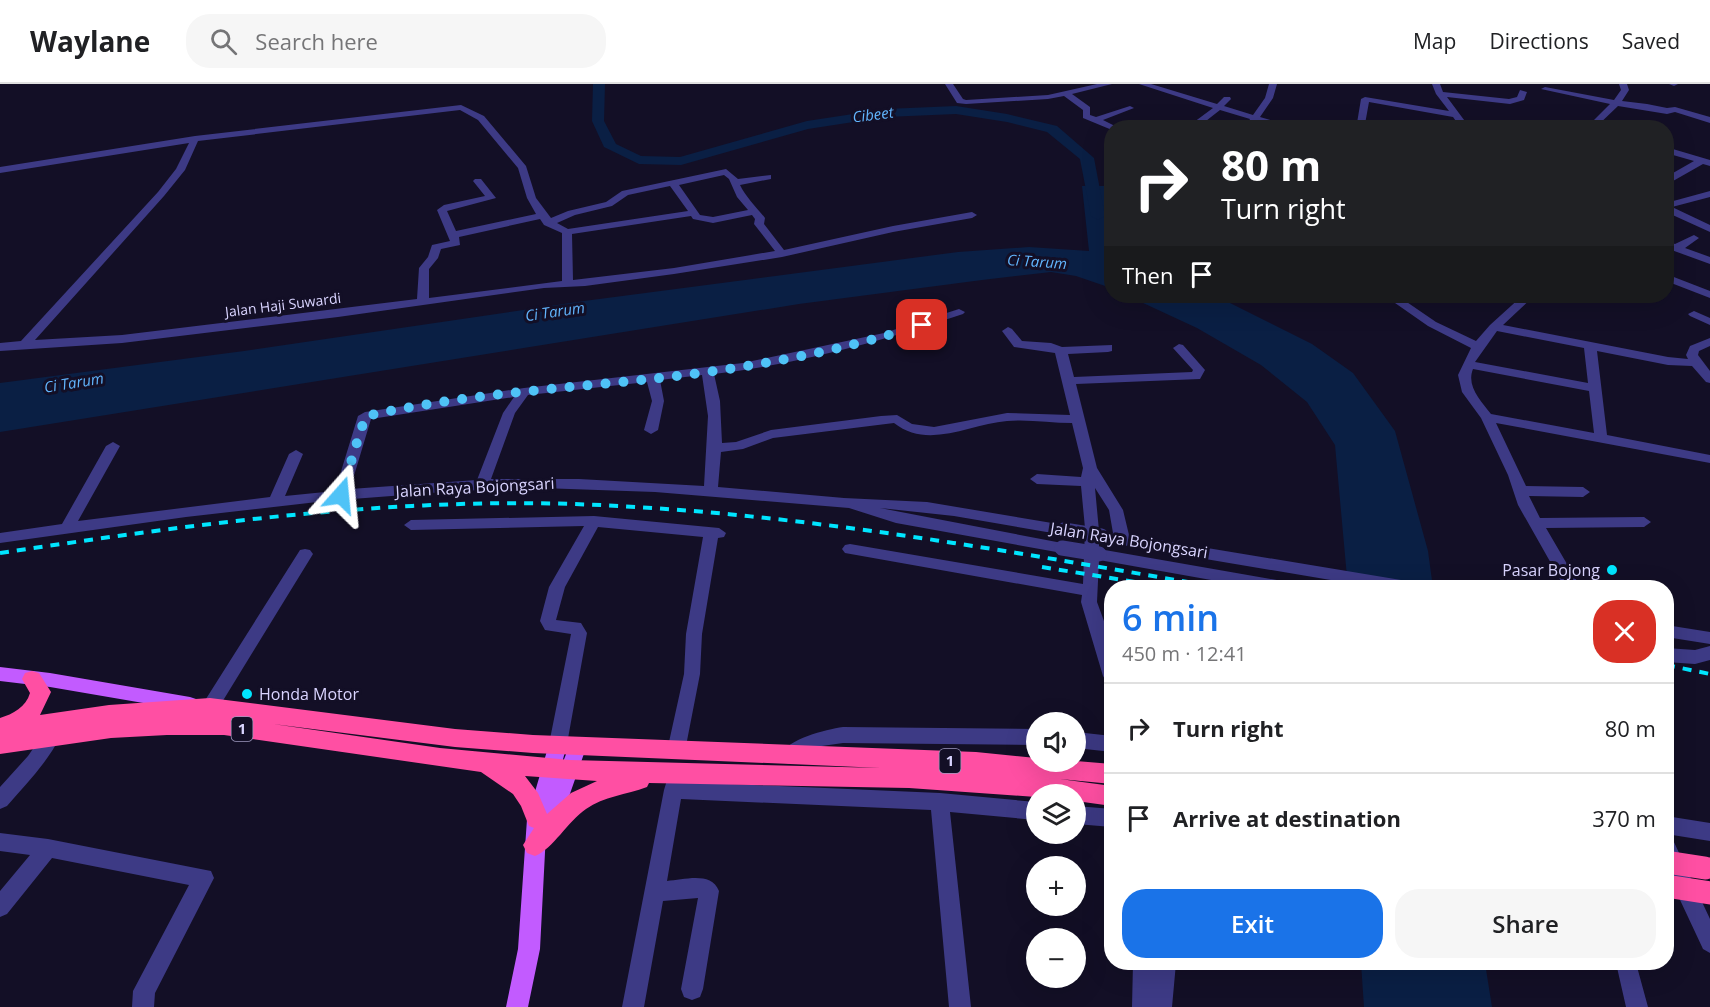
<!DOCTYPE html>
<meta charset="utf-8">
<style>
body{margin:0;font-family:"Open Sans",sans-serif;background:#f6f6f6;color:#202124;height:100vh;display:flex;flex-direction:column;font-size:22px;white-space:nowrap}
*{box-sizing:border-box;margin:0}
p{font-size:20px;color:#757577}
.icon{flex:none;width:33px;height:33px;fill:none;stroke:currentColor;stroke-width:2;stroke-linecap:round;stroke-linejoin:round}
.map{position:relative;flex:1;overflow:hidden}
.sheet{position:absolute;left:1104px;top:496px;width:570px;height:390px;display:flex;flex-direction:column;background:#fff;border-radius:24px;box-shadow:0 6px 24px #0002}
.sheet>*{flex:none}
.banner{position:absolute;left:1104px;top:36px;width:570px;height:183px;border-radius:24px;box-shadow:0 6px 24px #0002;background:#202124;color:#fff;overflow:hidden}
.tools{position:absolute;left:1026px;top:628px;display:grid;gap:12px}
.tools a{display:grid;place-items:center;width:60px;height:60px;border-radius:50%;background:#fff;box-shadow:0 6px 24px #0002;font-size:30px}
.pin{position:absolute;display:grid;place-items:center;width:51px;height:51px;color:#fff;margin:-26px;border-radius:12px;box-shadow:0 3px 9px #0006}
.me{position:absolute;width:66px;margin:-33px;rotate:18deg;stroke-linejoin:round;filter:drop-shadow(0 0 4px #0008)}
.turn{display:flex;align-items:center;gap:21px;height:126px;padding:0 18px;font-size:27px}
.turn .icon{width:78px;height:78px;stroke-width:2.5}
.turn b{display:block;font-size:42px;line-height:51px}
.then{display:flex;align-items:center;height:57px;padding:0 18px;background:#0003;gap:12px;font-size:22px}
.round{display:grid;place-items:center;flex:none;width:63px;height:63px;border-radius:24px;background:#f6f6f6}
.head{display:flex;align-items:center;justify-content:space-between;height:102px;padding:0 18px}
h1{font-size:36px;font-weight:600;line-height:45px;color:#1a73e8}
.button{display:flex;gap:12px;margin-top:auto;padding:12px 18px}
.button a{flex:1;height:69px;border-radius:24px;background:#1a73e8;color:#fff;font-size:24px;font-weight:600;line-height:69px;text-align:center}
.button a+a{background:#f6f6f6;color:#202124}
ul{padding:0;list-style:none}
li{display:flex;align-items:center;gap:18px;height:90px;padding:0 18px;border-top:2px solid #e0e0e0}
li div{flex:1}
li b{display:block;font-size:22px}
li em{font-style:normal}
header{display:flex;align-items:center;gap:36px;box-sizing:border-box;height:84px;padding:0 30px;background:#fff;border-bottom:2px solid #e0e0e0}
header strong{font-size:28px}
nav{display:flex;gap:33px;margin-inline-start:auto;font-size:21px}
.search{width:420px;height:54px;background:#f6f6f6;display:flex;align-items:center;gap:15px;box-sizing:border-box;padding:0 21px;border-radius:24px;color:#757577;font-size:22px}
.map>svg:first-child{display:block}
.water{fill:#0a1f44}
.lines{fill:none;stroke-linecap:round;stroke-linejoin:round}
.river{fill:#0a1f44;fill-rule:evenodd}
.minor{fill:#3d3a85;fill-rule:evenodd}
.major{fill:#c25bff;fill-rule:evenodd}
.highway{fill:#ff4fa3;fill-rule:evenodd}
.rail{stroke:#00e5ff;stroke-width:4;stroke-dasharray:9 8;stroke-linecap:butt}
.minor-bridge{stroke:#3d3a85;stroke-width:15}
.highway-bridge{stroke:#ff4fa3;stroke-width:23}
.route{stroke:#4fc3f7;stroke-width:10;stroke-dasharray:0 18}
.poi-dot{fill:#00e5ff;stroke:#130f26;stroke-width:2}
.labels{text-anchor:middle;stroke-width:6;stroke-linejoin:round;paint-order:stroke}
.far-street-label{font-size:14px;fill:#d9d4ff;stroke:#130f26}
.far-water-label{font-size:15px;font-style:italic;fill:#62b6ff;stroke:#130f26}
.shield{fill:#130f26;stroke:#9e99be;stroke-width:1.5}
.shield-label{font-size:15px;font-weight:bold;fill:#d9d4ff}
.street-label{font-size:16px;fill:#d9d4ff;stroke:#130f26}
.poi-label{font-size:16px;fill:#d9d4ff;stroke:#130f26;text-anchor:end}
</style>
<header>
<strong>Waylane</strong>
<div class="search"><svg class="icon" aria-label="search" viewBox="0 0 24 24"><circle cx="10" cy="10" r="6"/><path d="M15 15l6 6"/></svg>Search here</div>
<nav><a>Map</a><a>Directions</a><a>Saved</a></nav>
</header>
<div class="map">
<svg width="1710" height="923" viewBox="0 0 1710 923">
<rect width="100%" height="100%" fill="#130f26"/>
<path class="water" d="M 1082,102 L 1111,102 L 1111,204 L 1076,192 L 1051,188 L 982,196 L 799,220 L 0,348 L 0,299 L 244,267 L 584,217 L 958,168 L 1029,163 L 1089,167 Z
M 1128,212 L 1216,212 L 1312,260 L 1353,289 L 1395,347 L 1428,467 L 1433,504 L 1348,504 L 1335,361 L 1307,318 L 1261,281 L 1197,244 Z
M 1361,879 L 1485,879 L 1492,923 L 1364,923 Z"/>
<g class="lines">
<path class="river" d="M 593,0 L 605,0 L 604,37 L 616,60 L 641,72 L 680,73 L 807,37 L 886,25 L 956,22 L 1007,30 L 1057,42 L 1094,74 L 1105,132 L 1098,136 L 1091,132 L 1080,75 L 1047,48 L 1007,38 L 956,30 L 886,33 L 808,45 L 681,81 L 639,80 L 604,63 L 592,37 Z"/>
<path class="minor" d="M 945,0 L 953,0 L 963,15 L 966,16 L 1048,11 L 1097,0 L 1112,0 L 1072,10 L 1090,23 L 1090,31 L 1096,33 L 1130,22 L 1134,24 L 1103,36 L 1115,42 L 1112,44 L 1112,46 L 1083,34 L 1083,26 L 1064,12 L 1048,15 L 966,20 L 957,19 Z
M 1139,0 L 1151,0 L 1217,20 L 1224,13 L 1230,13 L 1231,15 L 1224,22 L 1253,31 L 1265,14 L 1269,0 L 1277,0 L 1273,14 L 1260,33 L 1297,44 L 1281,44 L 1257,37 L 1251,44 L 1247,41 L 1250,35 L 1220,26 L 1197,44 L 1186,44 L 1213,24 Z
M 1432,0 L 1440,0 L 1443,8 L 1509,15 L 1517,13 L 1520,6 L 1527,8 L 1524,16 L 1510,20 L 1447,13 L 1470,44 L 1461,44 L 1453,33 L 1369,18 L 1365,40 L 1362,44 L 1352,44 L 1357,39 L 1361,15 L 1365,13 L 1449,27 L 1436,10 Z
M 1619,0 L 1627,0 L 1629,6 L 1622,17 L 1647,20 L 1667,24 L 1675,23 L 1710,33 L 1710,39 L 1675,28 L 1667,30 L 1618,22 L 1595,44 L 1586,44 L 1610,20 L 1541,5 L 1545,3 L 1614,16 L 1621,6 Z
M 1669,0 L 1678,0 L 1674,2 Z
M 461,21 L 484,32 L 526,82 L 536,114 L 551,134 L 568,127 L 606,118 L 622,107 L 726,85 L 738,95 L 771,91 L 771,95 L 740,101 C 745,112 757,124 765,134 L 764,140 L 784,166 L 893,142 L 972,128 L 977,131 L 972,134 L 893,148 L 782,173 L 674,190 L 585,202 L 544,204 L 338,233 L 122,259 L 0,267 L 0,259 L 21,257 L 158,108 L 176,85 L 189,59 L 0,89 L 0,83 L 195,52 ZM 460,26 L 478,36 L 518,84 L 527,114 L 536,130 L 456,147 L 447,127 L 496,114 L 481,95 L 475,95 L 473,97 L 485,112 L 444,121 L 437,126 L 450,157 L 432,161 L 428,173 L 419,184 L 417,215 L 122,251 L 35,256 L 164,112 L 185,86 L 198,57 ZM 724,91 L 729,95 L 737,113 L 748,126 L 713,133 L 700,131 L 679,101 ZM 670,102 L 688,127 L 568,145 L 557,139 L 575,131 L 612,122 L 628,111 ZM 752,131 L 755,135 L 754,140 L 775,167 L 674,184 L 573,196 L 572,150 L 691,132 L 693,135 L 713,139 ZM 540,135 L 544,141 L 562,149 L 562,197 L 429,214 L 429,185 L 438,174 L 441,165 L 460,161 L 459,153 Z
M 1666,63 L 1710,76 L 1710,82 L 1703,80 L 1666,101 L 1666,93 L 1694,77 L 1666,69 Z
M 1710,107 L 1710,113 L 1672,123 L 1710,141 L 1710,148 L 1666,128 L 1666,119 Z
M 1694,151 L 1699,154 L 1685,164 L 1710,173 L 1710,180 L 1666,164 L 1666,157 L 1675,160 Z
M 1666,190 L 1710,207 L 1710,214 L 1666,197 Z
M 1385,212 L 1398,212 L 1436,238 L 1476,257 L 1490,241 L 1522,212 L 1534,212 L 1503,241 L 1668,273 L 1688,275 L 1686,271 L 1690,262 L 1710,254 L 1710,262 L 1699,267 L 1698,271 L 1710,287 L 1710,299 L 1706,298 L 1692,282 L 1668,281 L 1597,267 L 1607,351 L 1710,371 L 1710,379 L 1496,339 L 1526,402 L 1583,403 L 1590,408 L 1583,413 L 1529,412 L 1540,434 L 1644,433 L 1651,438 L 1644,443 L 1546,444 L 1581,504 L 1565,504 L 1518,421 L 1508,391 L 1481,334 L 1462,308 L 1458,291 L 1471,264 L 1428,242 ZM 1497,247 L 1584,264 L 1588,299 L 1475,278 ZM 1473,285 L 1589,307 L 1594,349 L 1491,330 C 1481,317 1466,302 1473,285 Z
M 959,225 L 965,228 L 963,230 C 883,257 799,280 714,290 L 720,317 L 722,359 L 736,358 L 771,346 L 881,332 L 897,331 L 912,340 L 934,343 L 1007,329 L 1070,331 L 1055,269 L 1014,263 L 1002,247 L 1008,243 L 1012,245 L 1022,257 L 1051,259 L 1062,263 L 1112,261 L 1112,267 L 1108,268 L 1068,270 L 1074,293 L 1192,288 L 1193,286 L 1173,264 L 1179,260 L 1183,261 L 1205,286 L 1200,295 L 1076,300 L 1097,384 L 1123,426 L 1129,451 L 1413,498 L 1419,500 L 1421,504 L 1378,504 L 1099,457 L 1099,465 L 1288,498 L 1294,500 L 1296,504 L 1256,504 L 1099,476 L 1097,518 L 1112,559 L 1112,599 L 1106,597 L 1103,592 L 1081,518 L 1082,511 L 845,469 L 842,465 L 845,461 L 850,460 L 1083,500 L 1085,444 L 1081,402 L 1037,400 L 1030,395 L 1037,390 L 1081,393 L 1083,384 L 1072,339 C 1051,339 1028,335 1007,337 C 970,340 928,366 894,339 L 773,354 L 743,365 L 721,368 L 718,403 L 844,414 L 927,418 L 1064,441 L 1071,446 L 1064,451 L 954,432 L 880,424 L 1062,459 L 1067,460 L 1070,464 L 1067,468 L 1062,469 L 896,439 L 849,424 L 655,408 L 541,404 L 457,407 L 326,417 L 186,433 L 0,459 L 0,449 L 62,440 L 106,362 L 113,358 L 120,362 L 78,437 L 270,413 L 289,370 L 296,366 L 303,370 L 285,412 L 335,407 L 358,332 L 365,328 L 524,304 L 743,279 L 884,249 ZM 702,291 L 708,332 L 704,402 L 579,395 L 491,395 L 515,329 L 528,311 L 647,298 L 652,317 L 644,346 L 651,350 L 658,346 L 664,317 L 660,296 ZM 514,313 L 503,329 L 477,396 L 350,405 L 371,335 ZM 1095,404 L 1109,426 L 1113,449 L 1099,447 Z
M 1694,227 L 1710,234 L 1710,241 L 1690,232 L 1688,230 Z
M 594,432 L 719,444 L 726,449 L 724,453 L 718,454 L 702,550 L 700,590 L 685,667 L 682,673 L 676,675 L 670,673 L 667,667 L 684,590 L 686,550 L 703,453 L 598,443 L 565,503 L 556,536 L 581,539 L 587,549 L 567,660 L 564,666 L 558,668 L 552,666 L 549,660 L 571,550 L 545,546 L 540,537 L 549,503 L 584,442 L 411,446 L 404,441 L 411,436 Z
M 305,465 L 310,466 L 313,470 L 216,628 L 210,630 L 204,628 L 201,623 L 204,618 L 300,466 Z
M 1666,541 L 1710,548 L 1710,560 L 1666,553 Z
M 1710,562 L 1710,576 L 1695,580 L 1666,578 L 1666,564 L 1695,566 Z
M 52,643 L 58,646 L 61,651 C 48,678 26,700 7,722 L 0,725 L 0,703 L 28,672 L 46,646 Z
M 843,643 L 1036,645 L 1036,661 L 843,659 L 822,662 L 789,680 L 783,678 L 780,672 C 788,654 825,646 843,643 Z
M 1076,648 L 1112,652 L 1112,668 L 1076,664 Z
M 675,691 L 682,693 L 684,698 L 940,709 L 1036,718 L 1036,736 L 950,728 L 971,923 L 949,923 L 931,726 L 681,715 L 667,797 C 684,796 711,787 719,807 L 703,905 L 700,913 L 692,916 L 684,913 L 681,905 L 698,814 L 663,817 L 644,923 L 622,923 L 664,706 L 668,693 Z
M 1076,722 L 1112,725 L 1112,743 L 1076,740 Z
M 1666,732 L 1710,739 L 1710,757 L 1666,750 Z
M 0,749 L 48,755 L 211,787 L 214,794 L 155,909 L 154,923 L 132,923 L 133,907 L 189,801 L 52,774 L 7,830 L 0,833 L 0,807 L 30,771 L 0,767 Z
M 1666,754 L 1673,756 L 1710,835 L 1710,869 L 1703,865 L 1666,786 Z
M 1133,879 L 1176,879 L 1172,923 L 1132,923 Z
M 1616,879 L 1636,879 L 1648,923 L 1626,923 Z"/>
<path class="major" d="M 0,583 L 50,589 L 190,613 L 196,615 L 199,620 L 196,625 L 190,627 L 50,603 L 0,597 Z
M 558,652 L 564,654 L 567,660 L 561,683 L 572,655 L 578,653 L 584,655 L 587,661 L 565,724 L 553,746 L 546,749 L 540,865 L 528,923 L 506,923 L 518,865 L 527,735 L 549,660 L 552,654 Z"/>
<path class="highway" d="M 32,587 L 39,589 L 51,608 L 40,631 L 109,621 L 210,614 L 455,645 L 533,651 L 976,668 L 1036,674 L 1036,678 L 1076,677 L 1112,680 L 1112,700 L 1060,695 L 1112,702 L 1112,722 L 1076,717 L 1076,711 L 1036,713 L 909,704 L 649,699 L 647,703 C 626,711 604,712 586,725 C 568,737 553,765 535,772 L 527,769 L 523,761 L 534,744 L 529,742 L 521,722 L 513,710 L 481,688 L 224,651 L 167,651 L 111,654 L 0,670 L 0,634 C 13,630 26,623 30,609 L 22,595 L 25,589 ZM 273,640 L 455,663 L 533,669 L 881,684 L 570,676 L 440,664 ZM 525,692 L 597,697 L 571,709 L 547,730 L 538,709 Z"/>
<path class="rail" d="M 0,469 C 189,441 380,414 572,420 C 791,427 1007,467 1222,504
M 1042,483 L 1154,501
M 1666,581 L 1710,590"/>
<path class="minor-bridge" d="M 1064,446 L 1101,452
M 1062,464 L 1099,470"/>
<path class="highway-bridge" d="M 1666,778 L 1705,784
M 1666,802 L 1710,809"/>
</g>
<g class="lines">
<path class="route" d="M 341,411 C 346,398 362,336 367,332 C 458,311 558,305 651,295 C 742,285 835,269 922,241"/>
</g>
<g class="poi-dot">
<circle cx="1612" cy="486" r="6"/>
<circle cx="247" cy="610" r="6"/>
</g>
<g class="labels">
<g class="far-street-label">
<text transform="translate(283 221) rotate(-7)" y="5">Jalan Haji Suwardi</text>
</g>
<g class="far-water-label">
<text transform="translate(873 31) rotate(-7)" y="5">Cibeet</text>
<text transform="translate(1037 178) rotate(4)" y="5">Ci Tarum</text>
<text transform="translate(555 228) rotate(-8)" y="5">Ci Tarum</text>
<text transform="translate(74 299) rotate(-9)" y="5">Ci Tarum</text>
</g>
<g class="shield">
<rect x="231.5" y="633" width="21" height="24" rx="4.5"/>
<rect x="939.5" y="665" width="21" height="24" rx="4.5"/>
</g>
<g class="shield-label">
<text x="242" y="650">1</text>
<text x="950" y="682">1</text>
</g>
<g class="street-label">
<text transform="translate(475 403) rotate(-3)" y="6">Jalan Raya Bojongsari</text>
<text transform="translate(1129 456) rotate(9)" y="6">Jalan Raya Bojongsari</text>
</g>
<g class="poi-label">
<text x="1600" y="492">Pasar Bojong</text>
<text x="259" y="616" text-anchor="start">Honda Motor</text>
</g>
</g>
</svg>
<div class="tools">
<a><svg class="icon" aria-label="sound" viewBox="0 0 24 24"><path d="M4 9h4l5-4v14l-5-4H4zM17 9q2 3 0 6"/></svg></a>
<a><svg class="icon" aria-label="layers" viewBox="0 0 24 24"><path d="M12 4l9 5-9 5-9-5zM3 14l9 5 9-5"/></svg></a>
<a>+</a>
<a>−</a>
</div>
<div class="pin" style="left:922px;top:241px;background:#d93025"><svg class="icon" aria-label="arrive" viewBox="0 0 24 24"><path d="M6 21V4h12l-3 4 3 4H6"/></svg></div>
<svg class="me" style="left:341px;top:411px" viewBox="-20 -20 40 40"><path d="M0-17L14 15 0 8-14 15z" fill="#4fc3f7" stroke="#fff" stroke-width="4"/></svg>
<div class="banner">
<div class="turn"><svg class="icon" aria-label="right" viewBox="0 0 24 24"><path d="M7 20v-9h11M14 6l5 5-5 5"/></svg><div><b>80 m</b>Turn right</div></div>
<div class="then">Then<svg class="icon" aria-label="arrive" viewBox="0 0 24 24"><path d="M6 21V4h12l-3 4 3 4H6"/></svg></div>
</div>
<section class="sheet">
<div class="head"><div><h1>6 min</h1><p>450 m · 12:41</p></div><a class="round" style="background:#d93025;color:#fff"><svg class="icon" aria-label="close" viewBox="0 0 24 24"><path d="M6 6l12 12M18 6L6 18"/></svg></a></div>
<ul>
<li><svg class="icon" aria-label="right" viewBox="0 0 24 24"><path d="M7 20v-9h11M14 6l5 5-5 5"/></svg><div><b>Turn right</b></div><em>80 m</em></li>
<li><svg class="icon" aria-label="arrive" viewBox="0 0 24 24"><path d="M6 21V4h12l-3 4 3 4H6"/></svg><div><b>Arrive at destination</b></div><em>370 m</em></li>
</ul>
<div class="button"><a>Exit</a><a>Share</a></div>
</section>
</div>
